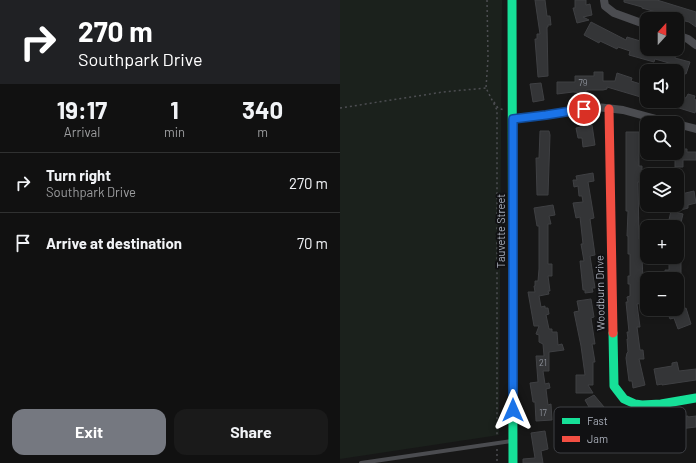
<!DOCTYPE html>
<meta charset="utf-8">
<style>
body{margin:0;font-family:Barlow,sans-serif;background:#1a1a1a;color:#f1f3f6;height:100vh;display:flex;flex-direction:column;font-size:15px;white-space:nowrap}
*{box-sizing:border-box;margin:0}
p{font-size:13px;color:#9c9d9f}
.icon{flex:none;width:22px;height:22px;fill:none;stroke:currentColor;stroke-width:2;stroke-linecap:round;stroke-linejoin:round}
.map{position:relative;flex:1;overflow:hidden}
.details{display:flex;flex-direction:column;background:#111;width:340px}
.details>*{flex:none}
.guide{background:#202124;color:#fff;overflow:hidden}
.needle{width:26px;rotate:21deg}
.controls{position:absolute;left:300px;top:12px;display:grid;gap:8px}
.controls a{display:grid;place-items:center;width:44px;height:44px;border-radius:8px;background:#111;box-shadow:0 2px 6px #0003,0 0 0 1px #303131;font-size:20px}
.pin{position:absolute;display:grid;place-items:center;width:34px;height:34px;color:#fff;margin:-17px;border:2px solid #fff;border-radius:50%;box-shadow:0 1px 4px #0007}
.me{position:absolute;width:44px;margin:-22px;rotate:0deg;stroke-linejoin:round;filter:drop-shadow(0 0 3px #0008)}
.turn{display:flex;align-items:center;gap:14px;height:84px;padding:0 12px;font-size:18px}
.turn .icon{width:52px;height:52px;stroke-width:2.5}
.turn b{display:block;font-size:28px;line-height:34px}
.eta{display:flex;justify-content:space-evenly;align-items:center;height:68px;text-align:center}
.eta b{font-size:24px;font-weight:700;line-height:28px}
.action{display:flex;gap:8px;margin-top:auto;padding:8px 12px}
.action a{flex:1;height:46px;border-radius:12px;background:#757880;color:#fff;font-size:16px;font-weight:700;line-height:46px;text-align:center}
.action a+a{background:#1a1a1a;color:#f1f3f6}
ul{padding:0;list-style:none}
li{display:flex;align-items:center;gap:12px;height:60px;padding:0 12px;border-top:1px solid #303131}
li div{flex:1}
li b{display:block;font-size:15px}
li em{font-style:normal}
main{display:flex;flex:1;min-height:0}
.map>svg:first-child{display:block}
.green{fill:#1b211c}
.building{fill:#343537;stroke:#3f4043}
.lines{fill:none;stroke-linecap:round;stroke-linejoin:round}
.path{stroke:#4d4e52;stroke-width:1.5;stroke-dasharray:2 3;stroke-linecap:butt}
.lane{stroke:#4b4c50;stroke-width:4}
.street{stroke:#4b4c50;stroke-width:8}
.fast{stroke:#16e098;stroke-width:9}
.jam{stroke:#f24e42;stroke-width:9}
.route-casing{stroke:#114b97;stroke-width:10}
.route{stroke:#1a73e8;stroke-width:7}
.labels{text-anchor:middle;stroke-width:4;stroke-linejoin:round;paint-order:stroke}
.number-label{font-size:9px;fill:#8b8f98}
.street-label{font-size:11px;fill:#a8adb8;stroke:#111113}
.key{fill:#111113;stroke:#3e4045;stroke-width:1}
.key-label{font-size:11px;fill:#a8adb8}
</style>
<main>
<section class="details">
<div class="guide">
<div class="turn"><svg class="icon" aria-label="right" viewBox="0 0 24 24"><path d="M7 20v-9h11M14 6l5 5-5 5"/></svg><div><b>270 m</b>Southpark Drive</div></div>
</div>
<div class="eta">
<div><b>19:17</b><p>Arrival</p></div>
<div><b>1</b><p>min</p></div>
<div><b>340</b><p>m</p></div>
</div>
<ul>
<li><svg class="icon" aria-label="right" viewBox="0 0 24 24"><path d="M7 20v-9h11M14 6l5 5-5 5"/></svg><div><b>Turn right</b><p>Southpark Drive</p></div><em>270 m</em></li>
<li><svg class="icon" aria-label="arrive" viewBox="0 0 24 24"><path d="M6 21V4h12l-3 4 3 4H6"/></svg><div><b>Arrive at destination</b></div><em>70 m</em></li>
</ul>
<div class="action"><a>Exit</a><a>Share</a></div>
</section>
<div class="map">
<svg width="356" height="463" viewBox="0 0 356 463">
<rect width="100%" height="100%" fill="#171717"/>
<path class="green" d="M 0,0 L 162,0 L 159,435 L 0,459 Z"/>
<path class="building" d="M 195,0 L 205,0 L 207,16 L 210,16 L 211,25 L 208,25 L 208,27 L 207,27 L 208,76 L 198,77 L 195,39 L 197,39 L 197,34 L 200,34 Z
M 235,0 L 246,0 L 246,5 L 250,4 L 252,15 L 243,17 L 249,20 L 237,23 L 233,8 L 235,8 Z
M 284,0 L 317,0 L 356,12 L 356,27 L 349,22 L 337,19 L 337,18 L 302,8 L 302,7 L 284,2 Z
M 251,22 L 286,40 L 287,37 L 307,43 L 307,49 L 325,49 L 330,50 L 329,52 L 336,54 L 335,58 L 350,62 L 346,74 L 334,70 L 336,65 L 315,59 L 314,62 L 289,55 L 290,51 L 278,47 L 277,49 L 260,41 L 259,43 L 244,35 Z
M 254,72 L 263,72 L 263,81 L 275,81 L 277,73 L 292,78 L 291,81 L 307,86 L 304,98 L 267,87 L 267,89 L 263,90 L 246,90 L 246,93 L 233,92 L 217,94 L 217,82 L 235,82 L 235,76 L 254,76 Z
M 201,83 L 204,100 L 193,102 L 190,84 Z
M 348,94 L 355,96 L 354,99 L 356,100 L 356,109 L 355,113 L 320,102 L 321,101 L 337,101 L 337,95 L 346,98 Z
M 252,125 L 255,145 L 243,147 L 242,138 L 238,138 L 236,128 Z
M 200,131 L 209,131 L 210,135 L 208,195 L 197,195 L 196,158 L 199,158 Z
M 286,132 L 299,132 L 299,166 L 302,166 L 302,182 L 298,182 L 299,239 L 300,239 L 300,257 L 302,257 L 304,303 L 297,304 L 300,327 L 297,327 L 300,350 L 303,350 L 304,359 L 299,359 L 305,385 L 293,388 L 292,381 L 289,381 L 286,358 L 287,353 L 288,352 L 287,339 L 288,339 L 287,332 L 289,332 L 286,302 L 288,302 L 287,297 L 290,296 L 290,284 L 288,284 L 288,276 L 290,276 L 290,254 L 288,254 L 288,236 L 287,236 L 288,211 L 286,211 Z
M 340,149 L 347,149 L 347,152 L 356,152 L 356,160 L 343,160 L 343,167 L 335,167 L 335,160 L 323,160 L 323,153 L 337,153 L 337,150 L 340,150 Z
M 253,173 L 254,181 L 248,182 L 254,218 L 250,219 L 255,255 L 250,256 L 255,288 L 252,288 L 253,292 L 245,293 L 245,290 L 243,290 L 240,261 L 244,261 L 241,244 L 243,244 L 240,217 L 236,218 L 233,203 L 243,202 L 242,196 L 239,196 L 238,186 L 234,187 L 233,180 L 237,180 L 236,176 Z
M 354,191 L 356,203 L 348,205 L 348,208 L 341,210 L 337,195 Z
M 213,205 L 215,215 L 209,216 L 211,224 L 208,224 L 208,264 L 212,264 L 212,276 L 208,276 L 210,291 L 208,291 L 209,294 L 199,296 L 201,307 L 205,306 L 205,308 L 208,308 L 209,314 L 206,315 L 209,329 L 212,329 L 212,332 L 217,332 L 218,345 L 222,344 L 224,350 L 209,352 L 209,371 L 203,371 L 205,384 L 209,383 L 210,388 L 206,389 L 208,405 L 211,404 L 212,420 L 196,421 L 195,402 L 193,402 L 190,383 L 198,382 L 196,356 L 204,356 L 203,344 L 199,342 L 199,335 L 196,334 L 199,326 L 194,326 L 188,292 L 195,292 L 194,286 L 195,286 L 195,281 L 198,281 L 199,269 L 199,226 L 197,226 L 194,208 Z
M 331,211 L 343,214 L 340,227 L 331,227 L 332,225 L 328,224 Z
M 329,257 L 341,257 L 341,279 L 325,279 L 325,270 L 329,270 Z
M 251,299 L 254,317 L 251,318 L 255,344 L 252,344 L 255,362 L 253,362 L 253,385 L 248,385 L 253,393 L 236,393 L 236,375 L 245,375 L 241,346 L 234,312 L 239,311 L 237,301 Z
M 346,308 L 351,324 L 338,329 L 334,318 L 330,319 L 328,314 Z
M 337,362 L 339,371 L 356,369 L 356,380 L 322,385 L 322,384 L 317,385 L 314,369 L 332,366 L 332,363 Z
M 254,395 L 264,407 L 253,414 L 245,400 Z
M 348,416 L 348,417 L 356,416 L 356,427 L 331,430 L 332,434 L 321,435 L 320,432 L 309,433 L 309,439 L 292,439 L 292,435 L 276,430 L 286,436 L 285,438 L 264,431 L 251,450 L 247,447 L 254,435 L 247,430 L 255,417 L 274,428 L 277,421 L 302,428 L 302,423 L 316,424 L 333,422 L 333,419 L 339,419 L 339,417 Z
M 205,431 L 208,449 L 201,451 L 203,463 L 183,463 L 183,459 L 195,458 L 191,433 Z"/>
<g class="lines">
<path class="path" d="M 147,0 L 148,58 L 146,88 L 157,110 L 157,437
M 154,102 L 158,108 L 164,110
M 0,108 L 103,92 L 146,88
M 157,449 L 157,463"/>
<path class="lane" d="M 21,463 L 171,441"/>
<path class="street" d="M 264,0 L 265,6 L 274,13 L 307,25
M 337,35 L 348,39 L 356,45
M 173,119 L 207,115 L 257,107 L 283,110 L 331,123
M 337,124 L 356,129"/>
<path class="fast" d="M 172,0 L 173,463
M 273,333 L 274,386 L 284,399 L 295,404 L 302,405 L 321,404 L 356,398"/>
<path class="jam" d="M 269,109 L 273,333"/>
</g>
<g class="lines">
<g class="route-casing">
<path id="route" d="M 173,410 L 173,119 L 206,115 L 244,109"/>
</g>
<use href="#route" class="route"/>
</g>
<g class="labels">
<g class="number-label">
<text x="243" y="86">79</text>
<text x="203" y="366">21</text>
<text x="203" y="416">17</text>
</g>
<g class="street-label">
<text transform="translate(161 231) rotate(-90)" y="4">Tauvette Street</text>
<text transform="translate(260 293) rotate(-91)" y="4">Woodburn Drive</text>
</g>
</g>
<rect x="214" y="407" width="132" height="46" rx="6" class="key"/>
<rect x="222" y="418" width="18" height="6" fill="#16e098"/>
<rect x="222" y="436" width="18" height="6" fill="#f24e42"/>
<g class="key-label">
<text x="247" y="425">Fast</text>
<text x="247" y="443">Jam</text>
</g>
</svg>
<div class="controls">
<a><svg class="needle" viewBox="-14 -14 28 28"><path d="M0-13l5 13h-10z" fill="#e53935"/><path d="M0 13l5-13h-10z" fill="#9c9d9f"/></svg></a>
<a><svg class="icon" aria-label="sound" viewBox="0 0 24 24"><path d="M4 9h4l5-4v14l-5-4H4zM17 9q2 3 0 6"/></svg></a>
<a><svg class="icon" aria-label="search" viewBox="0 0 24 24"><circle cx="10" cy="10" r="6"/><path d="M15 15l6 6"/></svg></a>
<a><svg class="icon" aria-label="layers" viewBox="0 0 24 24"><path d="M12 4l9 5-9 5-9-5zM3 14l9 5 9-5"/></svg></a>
<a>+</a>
<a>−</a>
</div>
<div class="pin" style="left:244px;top:109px;background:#d93025"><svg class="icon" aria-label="arrive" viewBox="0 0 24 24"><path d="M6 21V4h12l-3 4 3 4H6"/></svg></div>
<svg class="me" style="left:173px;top:410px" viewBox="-20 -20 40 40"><path d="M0-17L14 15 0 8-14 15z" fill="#1a73e8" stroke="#fff" stroke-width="4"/></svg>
</div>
</main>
